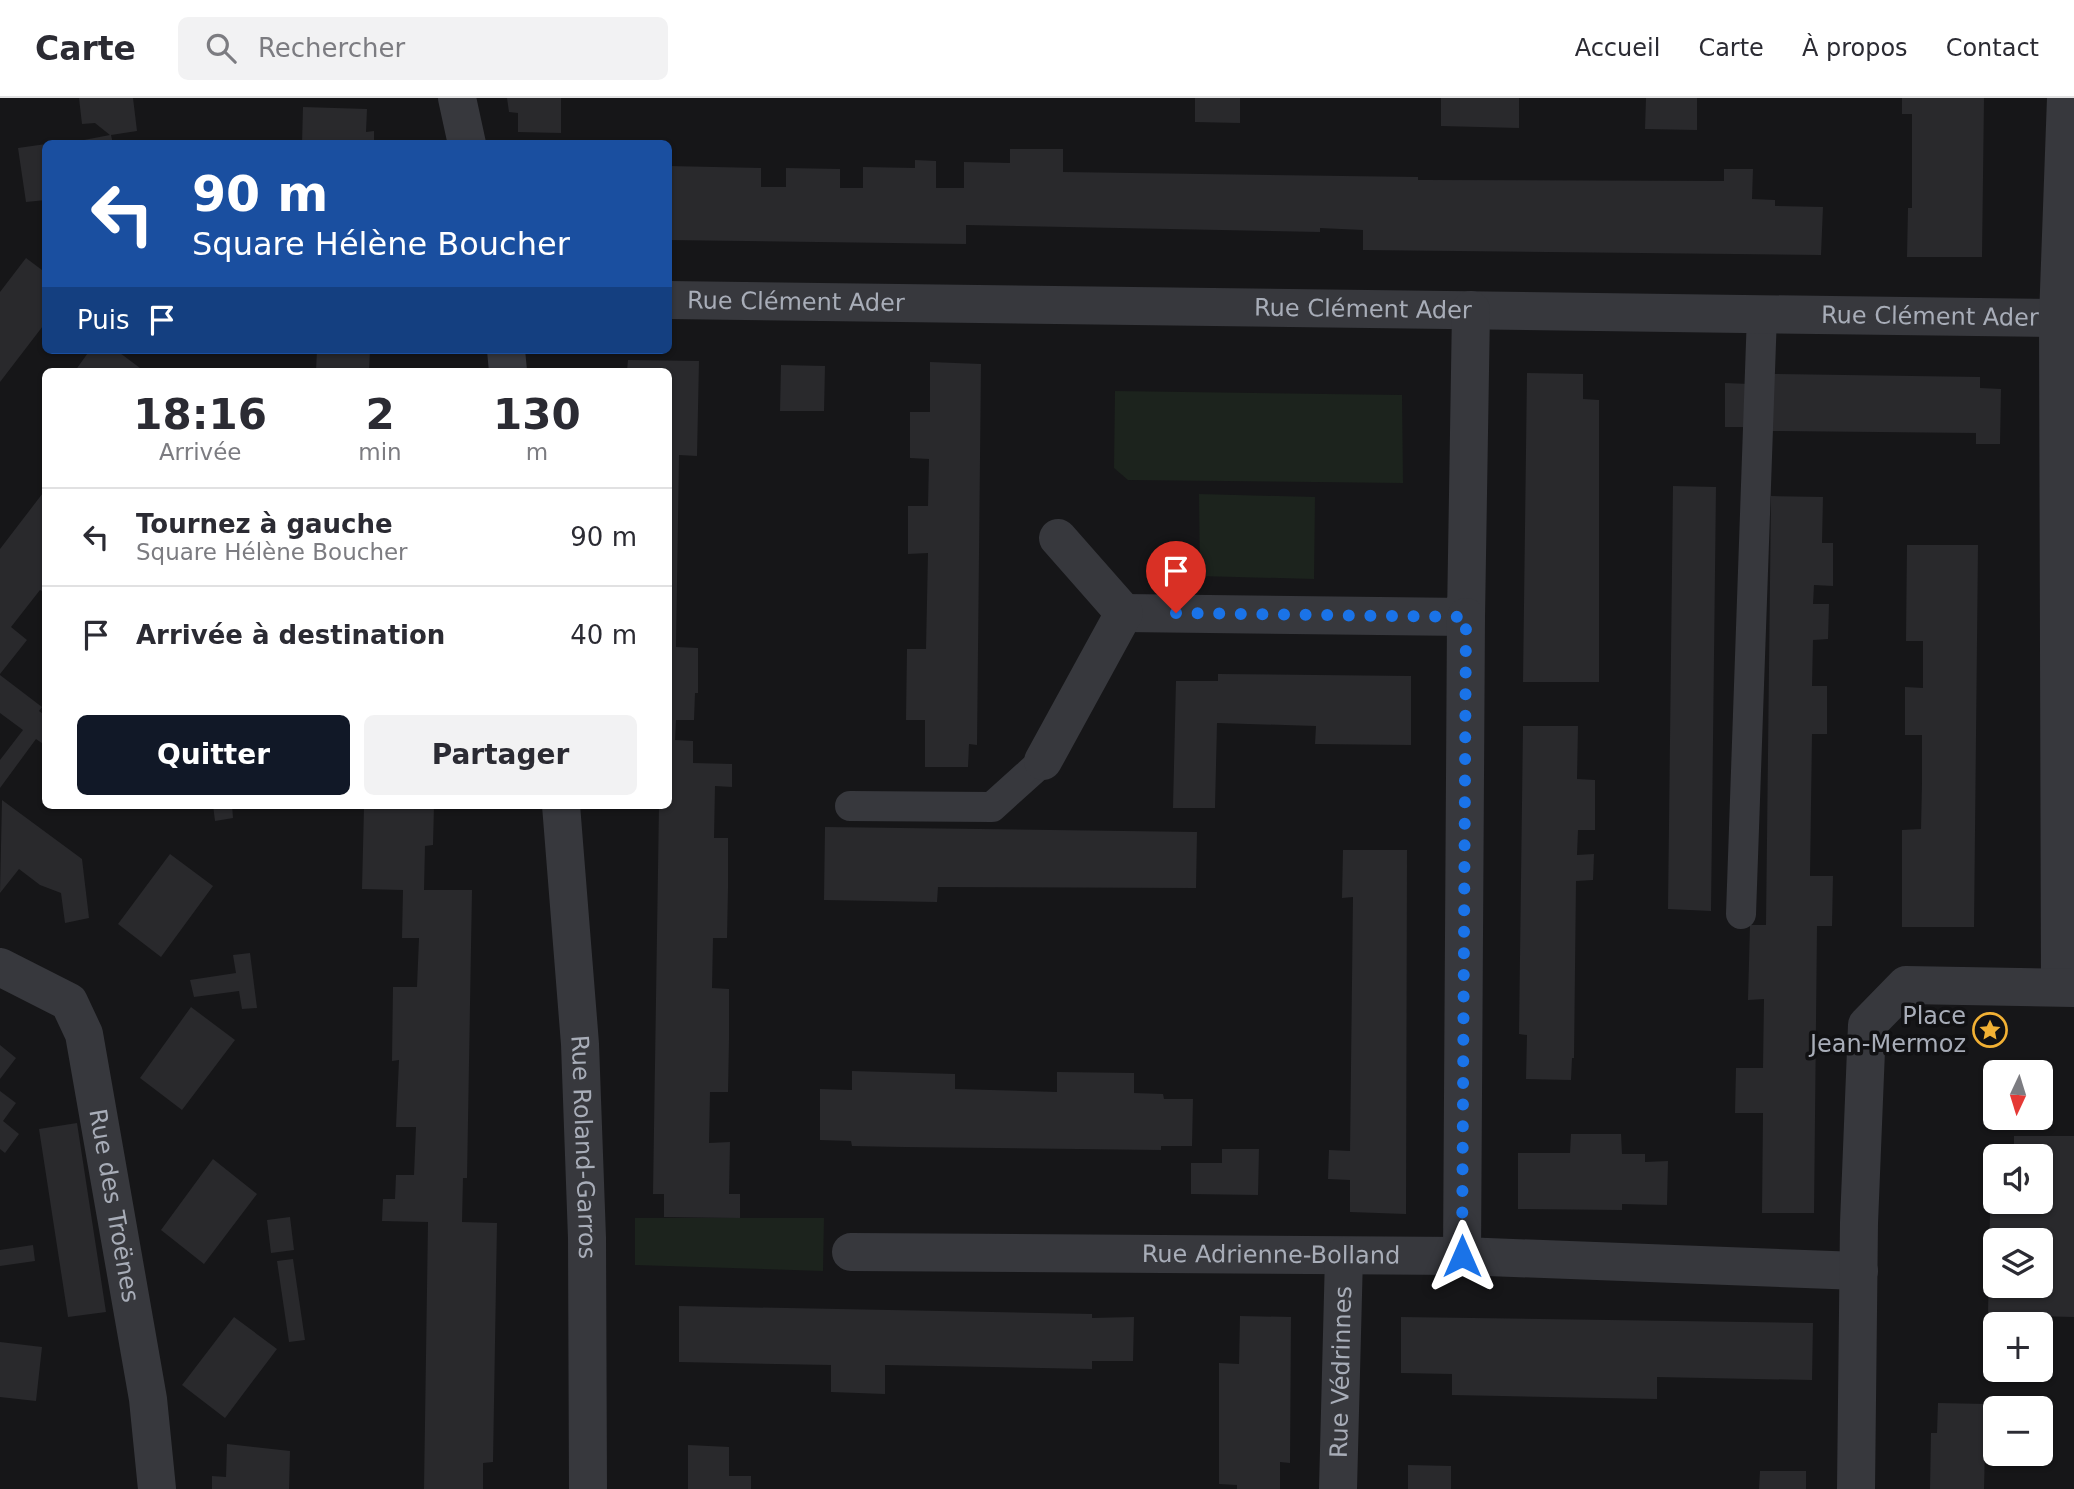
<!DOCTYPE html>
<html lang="fr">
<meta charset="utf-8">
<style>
body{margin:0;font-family:"DejaVu Sans",sans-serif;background:#f2f2f3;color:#2b2b33;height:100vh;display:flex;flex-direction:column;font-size:26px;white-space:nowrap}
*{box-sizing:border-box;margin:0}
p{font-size:23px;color:#7c7c81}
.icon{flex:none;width:38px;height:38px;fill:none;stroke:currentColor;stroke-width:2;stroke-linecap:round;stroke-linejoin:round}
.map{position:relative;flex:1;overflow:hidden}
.drawer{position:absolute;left:42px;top:270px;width:630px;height:441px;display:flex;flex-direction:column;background:#fff;border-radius:10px;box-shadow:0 2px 5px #0004}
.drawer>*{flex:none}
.top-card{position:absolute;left:42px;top:42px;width:630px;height:214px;border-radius:10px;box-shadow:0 2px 5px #0004;background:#1a4fa0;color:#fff;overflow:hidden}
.needle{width:46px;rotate:184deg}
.controls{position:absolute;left:1983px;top:962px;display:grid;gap:14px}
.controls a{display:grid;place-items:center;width:70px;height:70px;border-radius:10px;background:#fff;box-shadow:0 2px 5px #0004;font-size:35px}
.pin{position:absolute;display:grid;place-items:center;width:60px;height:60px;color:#fff;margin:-72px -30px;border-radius:50% 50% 50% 0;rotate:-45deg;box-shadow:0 0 7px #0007}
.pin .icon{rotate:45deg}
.me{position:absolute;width:77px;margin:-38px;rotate:0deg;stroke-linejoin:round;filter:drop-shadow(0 0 5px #0008)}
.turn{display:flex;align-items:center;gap:24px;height:147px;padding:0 35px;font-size:32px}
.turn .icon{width:91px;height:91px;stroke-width:2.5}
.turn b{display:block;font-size:49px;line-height:60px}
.then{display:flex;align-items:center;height:66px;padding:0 35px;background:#0003;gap:14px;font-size:26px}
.eta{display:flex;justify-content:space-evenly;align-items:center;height:119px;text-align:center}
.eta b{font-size:42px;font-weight:700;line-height:49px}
.primary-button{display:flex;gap:14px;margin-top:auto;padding:14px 35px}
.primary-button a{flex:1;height:80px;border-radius:10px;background:#111827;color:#fff;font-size:28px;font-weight:700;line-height:80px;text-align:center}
.primary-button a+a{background:#f2f2f3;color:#2b2b33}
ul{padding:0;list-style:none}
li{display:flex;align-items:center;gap:21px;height:98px;padding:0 35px;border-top:2px solid #e1e1e2}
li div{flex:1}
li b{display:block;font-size:26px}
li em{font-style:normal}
header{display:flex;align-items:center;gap:42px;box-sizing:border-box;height:98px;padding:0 35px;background:#fff;border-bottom:2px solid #e1e1e2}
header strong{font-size:33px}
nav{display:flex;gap:38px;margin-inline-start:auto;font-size:24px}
.search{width:490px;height:63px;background:#f2f2f3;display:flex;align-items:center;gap:18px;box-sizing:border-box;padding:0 24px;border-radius:10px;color:#7c7c81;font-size:26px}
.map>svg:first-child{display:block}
.green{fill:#1c231d}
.building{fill:#29292c;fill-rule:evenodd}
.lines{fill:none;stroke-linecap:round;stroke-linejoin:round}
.service{stroke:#37383d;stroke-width:30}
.minor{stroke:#37383d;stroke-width:38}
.route{stroke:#1a73e8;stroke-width:12;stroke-dasharray:0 21.6}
.labels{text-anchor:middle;stroke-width:7;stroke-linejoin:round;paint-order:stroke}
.street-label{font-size:24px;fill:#a8adb8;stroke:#111113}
.poi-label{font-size:24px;fill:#a8adb8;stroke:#111113;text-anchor:end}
</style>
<header>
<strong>Carte</strong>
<div class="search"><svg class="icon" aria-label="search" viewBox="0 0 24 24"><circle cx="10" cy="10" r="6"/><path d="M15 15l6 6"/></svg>Rechercher</div>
<nav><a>Accueil</a><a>Carte</a><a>À propos</a><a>Contact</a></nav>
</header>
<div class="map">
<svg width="2074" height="1391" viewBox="0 0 2074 1391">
<rect width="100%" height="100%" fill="#161618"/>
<path class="green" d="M 1115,293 L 1402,297 L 1403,385 L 1128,382 L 1114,370 Z
M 1199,396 L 1315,399 L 1314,481 L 1200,478 Z
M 635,1120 L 824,1120 L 823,1173 L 635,1167 Z"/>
<path class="building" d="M 79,0 L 133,0 L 137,33 L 111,37 L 113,46 L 63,46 L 110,37 L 95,25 L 82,26 Z
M 507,0 L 561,0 L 561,35 L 518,34 L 518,15 L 509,14 Z
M 1195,0 L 1240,0 L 1240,25 L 1195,24 Z
M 1441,0 L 1519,0 L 1519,30 L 1441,28 Z
M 1646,0 L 1697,0 L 1697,32 L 1645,31 Z
M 1902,0 L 1984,0 L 1982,159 L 1907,159 L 1908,110 L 1912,110 L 1912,16 L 1902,16 Z
M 303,9 L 367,11 L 366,34 L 374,33 L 374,46 L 302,46 Z
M 46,46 L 46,102 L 26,104 L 18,50 Z
M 1010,51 L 1063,51 L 1063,74 L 1418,79 L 1418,82 L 1724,83 L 1724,71 L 1753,71 L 1752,101 L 1775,102 L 1775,108 L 1823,109 L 1821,157 L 1363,152 L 1363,132 L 1320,130 L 1320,134 L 966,127 L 966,146 L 668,142 L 668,68 L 761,70 L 761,89 L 786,89 L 786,70 L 840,71 L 840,90 L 863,90 L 863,69 L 915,70 L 915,62 L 936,63 L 936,90 L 964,90 L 964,64 L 1010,65 Z
M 26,160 L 46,175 L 46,224 L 0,284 L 0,194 Z
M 90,252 L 116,252 L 144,273 L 75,273 Z
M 317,252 L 370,252 L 369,273 L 316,273 Z
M 628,262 L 699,263 L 697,358 L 679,357 L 676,549 L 698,550 L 698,595 L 695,595 L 694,622 L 676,622 L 675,642 L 693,643 L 693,665 L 732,666 L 732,689 L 715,688 L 714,740 L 728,740 L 728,790 L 727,840 L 713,840 L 712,890 L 729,891 L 729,942 L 728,994 L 710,994 L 709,1045 L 730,1044 L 729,1096 L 740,1096 L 740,1120 L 664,1119 L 664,1096 L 653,1096 L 659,707 L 668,707 L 668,273 L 627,273 Z
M 930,264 L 981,266 L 977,647 L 969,646 L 968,669 L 925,669 L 925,622 L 906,622 L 907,551 L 926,551 L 928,455 L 908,456 L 908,408 L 928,408 L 929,361 L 910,360 L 910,314 L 930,314 Z
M 781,267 L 825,268 L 824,313 L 780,313 Z
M 1527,275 L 1583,276 L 1583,301 L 1599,302 L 1599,584 L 1523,584 Z
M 1773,276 L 1980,279 L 1980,290 L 2001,291 L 2000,346 L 1976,346 L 1976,335 L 1771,333 Z
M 1725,285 L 1749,286 L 1749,329 L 1725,329 Z
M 1673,388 L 1716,389 L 1711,813 L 1668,811 Z
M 46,391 L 46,496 L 40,492 L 11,529 L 27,542 L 0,576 L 0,451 Z
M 1771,398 L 1823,399 L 1822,445 L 1833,445 L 1833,488 L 1814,487 L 1813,506 L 1829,506 L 1828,541 L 1813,542 L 1812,588 L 1827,588 L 1827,636 L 1812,636 L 1810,778 L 1833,778 L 1832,828 L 1817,828 L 1814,1115 L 1762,1115 L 1763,1015 L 1735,1015 L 1736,970 L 1763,970 L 1764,901 L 1748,902 L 1750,827 L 1766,827 Z
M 1907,447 L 1978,447 L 1974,829 L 1902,829 L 1902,732 L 1921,731 L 1922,685 L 1922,637 L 1905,637 L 1905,589 L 1923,590 L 1923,543 L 1906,543 Z
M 1218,576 L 1411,578 L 1411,647 L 1315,646 L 1316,628 L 1217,625 L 1215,710 L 1173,710 L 1176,583 L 1218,583 Z
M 0,577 L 42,609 L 39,613 L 46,618 L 46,648 L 36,641 L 0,690 L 0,662 L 23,632 L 0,615 Z
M 1523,628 L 1578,628 L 1577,681 L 1595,682 L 1595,732 L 1578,732 L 1577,757 L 1594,756 L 1593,782 L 1576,783 L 1574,960 L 1572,960 L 1571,982 L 1526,981 L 1527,937 L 1519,936 Z
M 2,702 L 82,761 L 89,820 L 65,825 L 61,795 L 40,787 L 19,771 L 0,795 Z
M 213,707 L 232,707 L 233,720 L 215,723 Z
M 359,707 L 434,707 L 433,747 L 425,748 L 424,792 L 472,792 L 467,1080 L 463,1080 L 462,1124 L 497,1125 L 493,1364 L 483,1365 L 483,1391 L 424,1391 L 428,1124 L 382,1123 L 383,1101 L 395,1101 L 396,1077 L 414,1077 L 416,1029 L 396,1029 L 399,962 L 392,963 L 393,889 L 417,889 L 419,840 L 402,840 L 403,792 L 362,791 L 364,709 L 359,710 Z
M 825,729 L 1197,734 L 1196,790 L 938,789 L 937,804 L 824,802 Z
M 1343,752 L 1407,752 L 1406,1116 L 1350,1114 L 1350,1082 L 1328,1081 L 1329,1052 L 1350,1053 L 1353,799 L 1342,800 Z
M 170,756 L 213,788 L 161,859 L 118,826 Z
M 250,855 L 257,910 L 242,911 L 239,893 L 194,899 L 190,882 L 236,875 L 233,857 Z
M 191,909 L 235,942 L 182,1012 L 140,980 Z
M 0,947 L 16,960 L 0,981 Z
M 852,973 L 955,976 L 955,991 L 1057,994 L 1057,974 L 1134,975 L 1134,995 L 1163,996 L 1164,1001 L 1193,1001 L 1192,1048 L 1161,1048 L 1161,1052 L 904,1049 L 852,1048 L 851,1043 L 820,1042 L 820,991 L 852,992 Z
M 0,993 L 16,1005 L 3,1023 L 19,1036 L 5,1055 L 0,1051 Z
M 77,1025 L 106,1214 L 68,1219 L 39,1031 Z
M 1571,1036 L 1621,1036 L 1622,1056 L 1645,1056 L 1645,1064 L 1668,1063 L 1667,1107 L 1622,1106 L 1622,1112 L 1518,1111 L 1518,1055 L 1570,1055 Z
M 2014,1038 L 2074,1038 L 2074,1219 L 1988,1217 L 1991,1064 L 1995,1064 L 1995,1104 L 2040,1104 L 2040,1059 L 2014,1059 ZM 1995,1143 L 2040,1143 L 2040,1188 L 1995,1188 Z
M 1222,1051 L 1259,1051 L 1258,1097 L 1191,1096 L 1191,1065 L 1222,1065 Z
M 213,1061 L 257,1096 L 204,1166 L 161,1132 Z
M 290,1119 L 294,1152 L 271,1155 L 267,1122 Z
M 33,1147 L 35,1163 L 0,1168 L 0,1152 Z
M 293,1161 L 305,1242 L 289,1244 L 277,1163 Z
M 679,1208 L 1092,1216 L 1092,1220 L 1134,1219 L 1133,1263 L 1092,1263 L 1092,1271 L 885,1267 L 885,1296 L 831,1294 L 831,1267 L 679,1264 Z
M 1240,1218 L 1291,1219 L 1290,1365 L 1280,1364 L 1280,1391 L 1237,1391 L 1237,1387 L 1219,1386 L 1219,1265 L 1239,1266 Z
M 234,1219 L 277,1251 L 225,1320 L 182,1287 Z
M 1401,1219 L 1813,1225 L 1812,1282 L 1657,1279 L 1657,1301 L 1452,1297 L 1452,1276 L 1401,1275 Z
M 0,1244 L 42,1249 L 36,1303 L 0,1299 Z
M 1938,1305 L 1986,1306 L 1984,1391 L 1930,1391 L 1931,1335 L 1937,1335 Z
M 227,1346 L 290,1353 L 289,1391 L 212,1391 L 212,1378 L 226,1379 Z
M 688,1347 L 729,1349 L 729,1378 L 751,1378 L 751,1391 L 688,1391 Z
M 1408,1367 L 1451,1368 L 1451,1391 L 1408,1391 Z
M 1760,1373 L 1806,1373 L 1806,1391 L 1759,1391 Z"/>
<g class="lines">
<path class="service" d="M 850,708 L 992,709 L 1043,663
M 1741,816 L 1762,216"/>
<g class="minor">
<path d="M 457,0 L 467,46"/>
<path id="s1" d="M 668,202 L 2058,220"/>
<path d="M 506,252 L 508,273"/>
<path d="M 1124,515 L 1466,519 L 1471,212"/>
<path d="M 1043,663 L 1124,515 L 1058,440"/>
<path id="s2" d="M 561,707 L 580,946 L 587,1140 L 588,1391"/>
<path id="s3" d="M 0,869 L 69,904 L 84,936 L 148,1301 L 157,1391"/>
<path d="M 2060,889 L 2058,220 L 2066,0"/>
<path id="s4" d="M 851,1154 L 1462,1158 L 1859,1173"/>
<path d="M 1462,1158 L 1466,519"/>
<path id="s5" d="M 1338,1391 L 1344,1158"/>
<path d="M 1856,1391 L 1859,1125 L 1867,927 L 1906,887 L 2074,890"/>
</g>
</g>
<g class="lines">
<path class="route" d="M 1176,515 L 1466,519 L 1462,1158"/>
</g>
<defs>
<g id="sight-ring" transform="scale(1.75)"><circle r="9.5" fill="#111113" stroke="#f2b134" stroke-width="1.5"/><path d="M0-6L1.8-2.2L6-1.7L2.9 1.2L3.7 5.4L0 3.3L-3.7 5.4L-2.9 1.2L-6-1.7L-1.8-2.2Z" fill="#f2b134"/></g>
</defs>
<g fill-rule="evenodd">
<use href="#sight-ring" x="1990" y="932"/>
</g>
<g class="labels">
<g class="street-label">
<text dy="8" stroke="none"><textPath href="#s1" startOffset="128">Rue Clément Ader</textPath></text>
<text dy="8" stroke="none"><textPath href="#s1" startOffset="695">Rue Clément Ader</textPath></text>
<text dy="8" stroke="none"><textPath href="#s1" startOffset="1262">Rue Clément Ader</textPath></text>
<text dy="8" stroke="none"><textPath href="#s2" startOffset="343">Rue Roland-Garros</textPath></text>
<text dy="8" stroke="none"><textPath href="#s3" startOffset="287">Rue des Troënes</textPath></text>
<text dy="8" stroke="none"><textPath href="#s4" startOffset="420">Rue Adrienne-Bolland</textPath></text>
<text dy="8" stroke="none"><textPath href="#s5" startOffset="117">Rue Védrinnes</textPath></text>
</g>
<g class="poi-label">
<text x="1966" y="926">Place<tspan x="1966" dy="28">Jean-Mermoz</tspan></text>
</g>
</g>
</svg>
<div class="controls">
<a><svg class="needle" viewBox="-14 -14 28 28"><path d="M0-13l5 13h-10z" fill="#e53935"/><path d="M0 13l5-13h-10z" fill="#7c7c81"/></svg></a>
<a><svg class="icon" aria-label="sound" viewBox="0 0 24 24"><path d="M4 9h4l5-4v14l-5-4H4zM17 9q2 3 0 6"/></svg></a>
<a><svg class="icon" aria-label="layers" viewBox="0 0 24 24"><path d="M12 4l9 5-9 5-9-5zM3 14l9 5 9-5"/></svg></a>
<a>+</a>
<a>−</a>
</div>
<div class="pin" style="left:1176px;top:515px;background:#d93025"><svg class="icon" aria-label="arrive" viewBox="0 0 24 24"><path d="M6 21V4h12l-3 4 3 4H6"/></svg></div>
<svg class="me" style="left:1462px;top:1158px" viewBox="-20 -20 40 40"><path d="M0-17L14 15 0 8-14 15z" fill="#1a73e8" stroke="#fff" stroke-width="4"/></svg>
<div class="top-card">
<div class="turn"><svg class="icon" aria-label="left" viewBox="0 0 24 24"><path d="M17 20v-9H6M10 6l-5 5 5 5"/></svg><div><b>90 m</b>Square Hélène Boucher</div></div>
<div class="then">Puis<svg class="icon" aria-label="arrive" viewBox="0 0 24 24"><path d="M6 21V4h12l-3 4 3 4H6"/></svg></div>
</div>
<section class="drawer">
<div class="eta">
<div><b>18:16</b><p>Arrivée</p></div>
<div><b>2</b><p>min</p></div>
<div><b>130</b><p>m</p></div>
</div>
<ul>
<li><svg class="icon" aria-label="left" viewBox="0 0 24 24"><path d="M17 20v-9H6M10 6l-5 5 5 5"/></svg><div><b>Tournez à gauche</b><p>Square Hélène Boucher</p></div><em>90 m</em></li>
<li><svg class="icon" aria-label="arrive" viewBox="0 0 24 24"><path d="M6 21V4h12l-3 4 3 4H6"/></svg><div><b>Arrivée à destination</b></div><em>40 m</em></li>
</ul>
<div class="primary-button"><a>Quitter</a><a>Partager</a></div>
</section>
</div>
